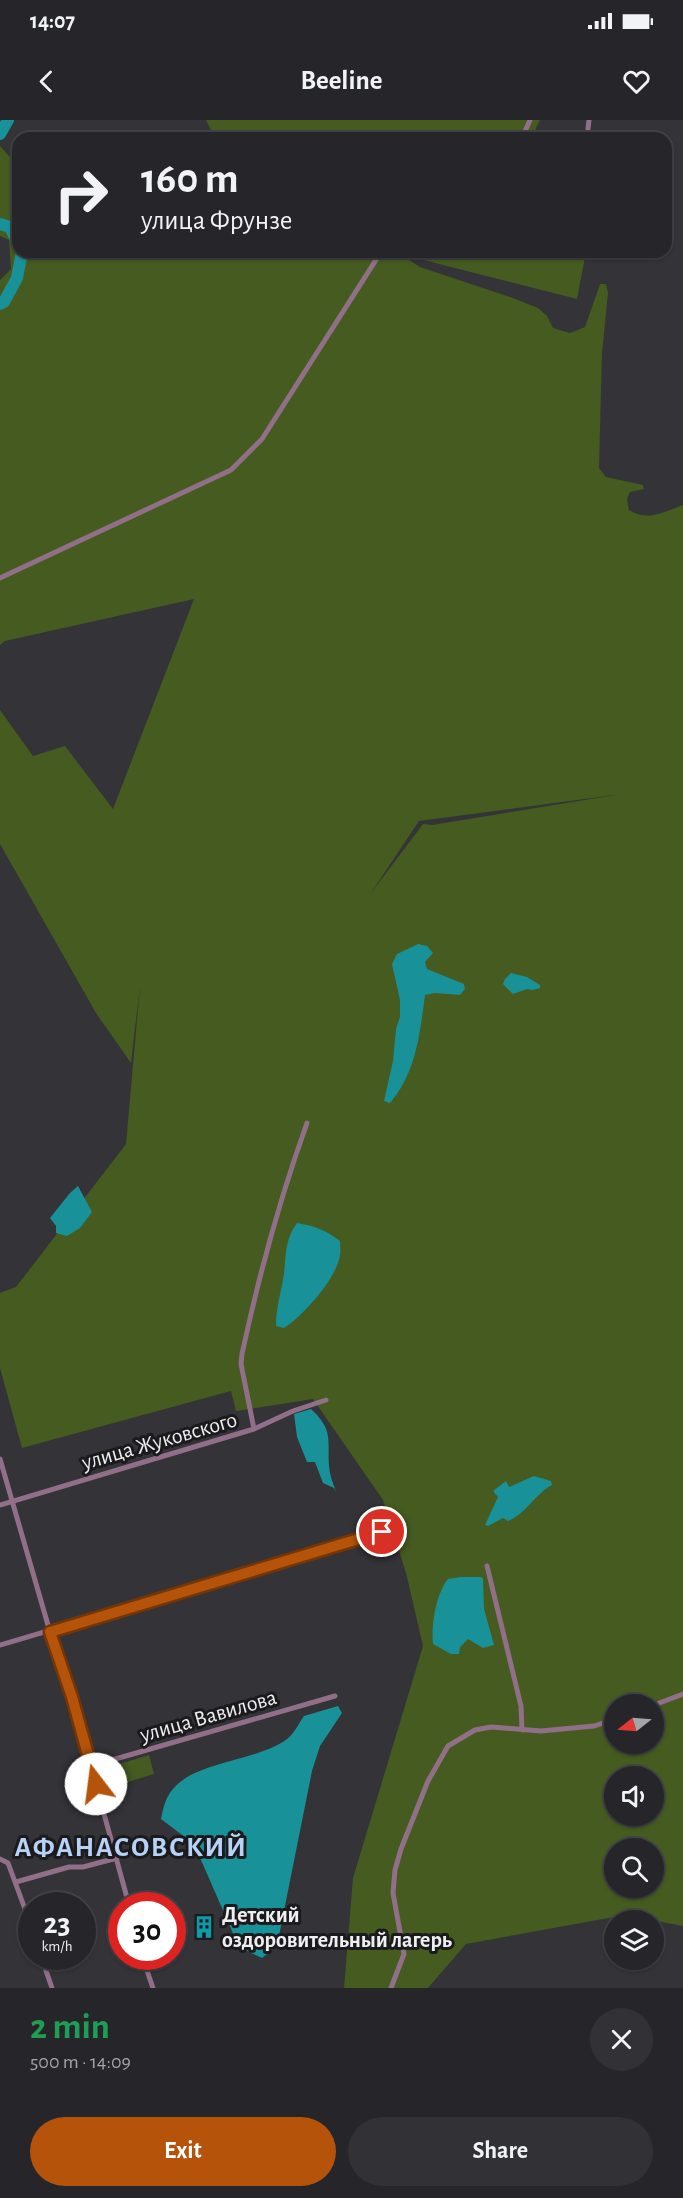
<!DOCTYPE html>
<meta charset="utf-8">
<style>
body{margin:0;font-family:"Alegreya Sans",sans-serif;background:#323236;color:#f1f3f6;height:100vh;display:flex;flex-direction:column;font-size:22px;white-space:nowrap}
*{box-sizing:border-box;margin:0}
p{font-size:20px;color:#a4a5a8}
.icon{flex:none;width:33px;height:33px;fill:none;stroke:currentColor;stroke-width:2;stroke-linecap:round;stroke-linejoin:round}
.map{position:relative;height:1868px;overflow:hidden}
.panel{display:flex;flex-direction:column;background:#26262a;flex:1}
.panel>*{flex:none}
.hud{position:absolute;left:12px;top:12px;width:660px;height:126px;border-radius:18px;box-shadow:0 2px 4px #0004,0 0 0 2px #424347;background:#26262a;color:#f1f3f6;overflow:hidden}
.needle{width:39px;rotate:253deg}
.buttons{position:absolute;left:604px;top:1574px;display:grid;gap:12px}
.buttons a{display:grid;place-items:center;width:60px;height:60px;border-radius:50%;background:#26262a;box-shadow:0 2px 4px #0004,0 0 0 2px #424347;font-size:30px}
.speed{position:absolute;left:18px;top:1772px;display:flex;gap:12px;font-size:30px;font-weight:700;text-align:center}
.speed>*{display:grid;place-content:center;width:78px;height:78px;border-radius:50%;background:#26262a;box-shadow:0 2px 4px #0004,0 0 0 2px #424347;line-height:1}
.speed small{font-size:15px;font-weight:400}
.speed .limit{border:9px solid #d22;background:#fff;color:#111}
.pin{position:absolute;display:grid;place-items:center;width:51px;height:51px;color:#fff;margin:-26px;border:3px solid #fff;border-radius:50%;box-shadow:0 2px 6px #0007}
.me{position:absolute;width:66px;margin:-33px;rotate:345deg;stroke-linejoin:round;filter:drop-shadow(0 0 4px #0008)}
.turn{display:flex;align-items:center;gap:21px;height:126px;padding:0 30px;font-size:27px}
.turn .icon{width:78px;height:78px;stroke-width:2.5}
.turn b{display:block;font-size:42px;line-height:51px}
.round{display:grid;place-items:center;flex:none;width:63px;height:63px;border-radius:32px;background:#323236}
.overview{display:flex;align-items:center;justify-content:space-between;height:102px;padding:0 30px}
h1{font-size:36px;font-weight:600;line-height:45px;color:#1e9e55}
.cta{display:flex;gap:12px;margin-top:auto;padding:12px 30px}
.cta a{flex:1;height:69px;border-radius:36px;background:#b45309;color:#fff;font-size:24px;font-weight:600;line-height:69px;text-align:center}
.cta a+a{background:#323236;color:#f1f3f6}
.status{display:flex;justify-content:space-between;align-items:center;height:42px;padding:0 30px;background:#26262a;direction:ltr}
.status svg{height:16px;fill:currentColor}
header{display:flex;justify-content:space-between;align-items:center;height:78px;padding:0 30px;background:#26262a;font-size:27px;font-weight:600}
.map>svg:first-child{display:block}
.green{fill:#455b1f;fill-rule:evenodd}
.water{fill:#199199}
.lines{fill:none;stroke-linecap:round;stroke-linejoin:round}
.river{stroke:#199199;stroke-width:12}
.minor{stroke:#916f88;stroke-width:5}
.route-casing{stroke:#753606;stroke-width:15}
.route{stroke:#b45309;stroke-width:10}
.labels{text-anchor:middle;stroke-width:6;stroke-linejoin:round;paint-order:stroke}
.street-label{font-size:22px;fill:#efeff2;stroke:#1b1b1d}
.poi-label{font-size:22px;font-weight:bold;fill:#efeff2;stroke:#1b1b1d;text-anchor:start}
.district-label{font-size:28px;font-weight:bold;letter-spacing:1.5px;fill:#b6d2f7;stroke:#1b1b1d}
</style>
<div class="status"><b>14:07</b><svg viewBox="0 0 49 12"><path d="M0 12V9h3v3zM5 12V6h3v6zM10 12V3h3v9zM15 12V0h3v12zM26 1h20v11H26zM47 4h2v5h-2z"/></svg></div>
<header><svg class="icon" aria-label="back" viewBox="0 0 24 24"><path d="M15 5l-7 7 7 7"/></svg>Beeline<svg class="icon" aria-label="heart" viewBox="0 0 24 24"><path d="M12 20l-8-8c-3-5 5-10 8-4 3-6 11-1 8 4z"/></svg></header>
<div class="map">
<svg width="683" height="1868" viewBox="0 0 683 1868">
<rect width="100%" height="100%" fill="#333338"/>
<path class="green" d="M 206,0 L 540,0 L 531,18 L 215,18 Z
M 0,26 L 18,46 L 18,132 L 586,132 L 577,179 L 400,134 L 420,147 L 513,178 L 538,188 L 547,196 L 553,208 L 570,213 L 585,207 L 600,164 L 606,164 L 608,173 L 602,233 L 599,348 L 606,357 L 643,365 L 644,369 L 630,372 L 627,379 L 629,390 C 647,402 664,392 683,385 L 683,1806 L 625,1795 L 466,1824 L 428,1868 L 344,1868 L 353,1758 L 423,1526 L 406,1453 L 383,1380 L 313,1279 L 236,1291 L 231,1271 L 22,1328 L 0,1248 L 0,1173 L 16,1167 L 126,1024 L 140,866 L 131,943 L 96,893 L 0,724 L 0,590 L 33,636 L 65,626 L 113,689 L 194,479 L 5,521 L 0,525 L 0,160 L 11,149 L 9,120 L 0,116 ZM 615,675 L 432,705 L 423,704 L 371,773 L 419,701 ZM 615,1584 L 654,1584 L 654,1623 L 615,1623 ZM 615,1656 L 654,1656 L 654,1695 L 615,1695 ZM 615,1728 L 654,1728 L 654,1767 L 615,1767 Z
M 149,1635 L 154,1654 L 115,1666 L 109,1647 Z"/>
<path class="water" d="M 418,824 L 427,826 L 433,833 L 425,842 L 427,849 L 464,864 L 465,869 L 460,875 L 435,873 L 425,875 C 420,913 416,953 390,983 L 384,981 L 393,941 L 396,909 L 400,897 L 400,880 L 392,844 L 397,834 Z
M 511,853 L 527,857 L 540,865 L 540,868 L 532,870 L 527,869 L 513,874 L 503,864 L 505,859 Z
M 78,1066 L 92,1092 L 80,1108 L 67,1116 L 56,1113 L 56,1106 L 50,1098 L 70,1073 Z
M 297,1103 C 314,1106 326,1110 340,1121 C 340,1125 341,1130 340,1135 C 337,1158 303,1196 284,1208 L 276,1206 C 276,1188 281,1172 284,1154 C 286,1135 285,1119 297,1103 Z
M 311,1289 C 337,1313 325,1323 330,1353 C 331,1359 334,1365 336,1372 L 334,1368 L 323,1363 L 315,1342 L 307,1342 L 297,1317 L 294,1294 Z
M 534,1356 L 551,1361 L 552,1365 C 535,1374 526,1394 508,1401 L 503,1398 L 488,1406 L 485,1405 L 498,1377 L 493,1371 L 506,1361 L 509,1367 Z
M 461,1457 L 481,1457 L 483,1459 L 484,1489 L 494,1525 L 483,1528 L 468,1519 L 460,1527 L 459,1534 L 451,1534 L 433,1524 C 431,1505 436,1474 448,1459 Z
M 338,1586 L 342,1593 L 320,1626 L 312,1651 L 277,1826 L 262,1838 L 239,1827 L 194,1724 L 161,1699 C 163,1689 165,1678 173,1669 C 196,1641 255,1642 287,1619 C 294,1614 299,1603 304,1596 Z"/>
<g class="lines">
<path class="river" d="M 0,14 L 8,0
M 0,104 L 10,107 L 18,123
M 0,184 L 4,182 L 17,158 L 22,132"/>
<path class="minor" d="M 522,18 L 530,0
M 587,18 L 589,0
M 0,458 L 231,350 L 262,319 L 381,132
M 254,1309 L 241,1244 L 242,1234 C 259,1155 280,1078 307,1003
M 0,1339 L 50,1512 L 72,1577 L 129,1785
M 0,1385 L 254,1309 L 293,1291 L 326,1280
M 487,1446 L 521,1586 L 522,1610
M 0,1525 L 382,1412
M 654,1585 L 683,1574
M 91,1646 L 335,1576
M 0,1739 L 8,1743 L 32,1808
M 16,1762 L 69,1747 L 83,1747 L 117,1738
M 41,1836 L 52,1868
M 142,1836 L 153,1868
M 391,1868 L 404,1834 L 393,1773 L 395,1750 L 401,1729 L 428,1661 L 448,1626 L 475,1610 L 491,1607 L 541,1611 L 594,1606 L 615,1599"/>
</g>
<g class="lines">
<g class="route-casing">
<path id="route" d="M 96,1664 L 72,1577 L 50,1512 L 382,1412"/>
</g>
<use href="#route" class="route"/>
</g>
<defs>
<g id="building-bare" transform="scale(1.8)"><path d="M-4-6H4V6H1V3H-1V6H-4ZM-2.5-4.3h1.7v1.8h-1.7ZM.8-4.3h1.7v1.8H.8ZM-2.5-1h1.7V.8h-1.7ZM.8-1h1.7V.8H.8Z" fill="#0f9aa8" stroke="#1b1b1d" stroke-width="2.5" paint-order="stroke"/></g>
</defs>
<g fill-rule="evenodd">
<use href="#building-bare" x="204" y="1807"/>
</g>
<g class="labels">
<g class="street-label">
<text transform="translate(159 1320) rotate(-16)" y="8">улица Жуковского</text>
<text transform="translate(208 1595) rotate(-16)" y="8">улица Вавилова</text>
</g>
<g class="poi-label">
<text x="222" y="1802">Детский<tspan x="222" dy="25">оздоровительный лагерь</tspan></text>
</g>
<g class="district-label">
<text x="131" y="1736">АФАНАСОВСКИЙ</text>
</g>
</g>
</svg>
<div class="buttons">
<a><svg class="needle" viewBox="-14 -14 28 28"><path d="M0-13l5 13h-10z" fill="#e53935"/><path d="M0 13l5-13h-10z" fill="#a4a5a8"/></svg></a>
<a><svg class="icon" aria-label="sound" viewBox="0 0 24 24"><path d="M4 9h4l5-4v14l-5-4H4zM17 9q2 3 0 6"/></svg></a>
<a><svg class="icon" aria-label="search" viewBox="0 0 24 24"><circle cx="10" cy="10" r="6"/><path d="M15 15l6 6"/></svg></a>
<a><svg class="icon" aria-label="layers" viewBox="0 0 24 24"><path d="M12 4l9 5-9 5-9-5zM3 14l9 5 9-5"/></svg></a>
</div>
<div class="speed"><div>23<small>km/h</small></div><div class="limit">30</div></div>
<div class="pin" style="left:382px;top:1412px;background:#d93025"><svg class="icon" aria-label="arrive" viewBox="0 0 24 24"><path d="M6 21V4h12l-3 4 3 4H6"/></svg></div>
<svg class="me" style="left:96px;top:1664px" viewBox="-20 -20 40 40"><circle r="19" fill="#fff"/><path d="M0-13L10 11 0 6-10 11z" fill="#b45309"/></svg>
<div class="hud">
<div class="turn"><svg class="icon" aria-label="right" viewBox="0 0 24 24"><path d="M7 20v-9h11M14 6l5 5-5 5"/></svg><div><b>160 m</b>улица Фрунзе</div></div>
</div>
</div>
<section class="panel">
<div class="overview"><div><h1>2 min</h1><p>500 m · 14:09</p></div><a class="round"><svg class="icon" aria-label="close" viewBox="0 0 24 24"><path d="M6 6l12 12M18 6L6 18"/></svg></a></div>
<div class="cta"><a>Exit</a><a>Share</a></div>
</section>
